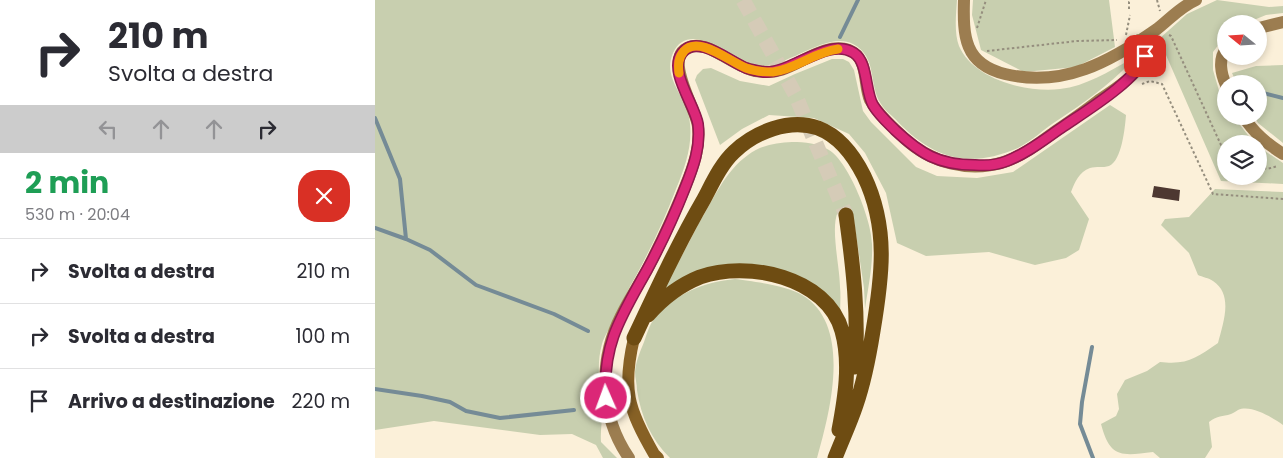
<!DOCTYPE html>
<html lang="it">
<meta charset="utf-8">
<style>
body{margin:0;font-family:Poppins,sans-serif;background:#f7f7f7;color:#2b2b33;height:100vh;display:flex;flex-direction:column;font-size:19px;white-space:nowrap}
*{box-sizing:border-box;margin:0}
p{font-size:16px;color:#7c7c81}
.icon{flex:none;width:28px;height:28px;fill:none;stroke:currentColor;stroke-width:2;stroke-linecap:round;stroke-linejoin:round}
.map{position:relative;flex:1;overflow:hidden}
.details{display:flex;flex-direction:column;background:#fff;width:375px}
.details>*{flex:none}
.banner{background:#fff;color:#2b2b33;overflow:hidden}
.needle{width:32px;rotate:288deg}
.tools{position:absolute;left:842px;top:15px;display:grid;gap:10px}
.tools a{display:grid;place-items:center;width:50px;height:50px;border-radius:50%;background:#fff;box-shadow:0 2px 8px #0003;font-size:25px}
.pin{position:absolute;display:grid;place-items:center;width:42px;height:42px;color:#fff;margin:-21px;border-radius:10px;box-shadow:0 2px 8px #0006}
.me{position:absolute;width:55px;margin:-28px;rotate:358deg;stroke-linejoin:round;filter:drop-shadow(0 0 4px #0008)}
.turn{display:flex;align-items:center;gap:18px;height:105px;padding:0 25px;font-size:22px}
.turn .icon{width:65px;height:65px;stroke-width:2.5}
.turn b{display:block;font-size:35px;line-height:42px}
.lanes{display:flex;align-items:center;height:48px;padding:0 25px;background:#0003;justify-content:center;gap:25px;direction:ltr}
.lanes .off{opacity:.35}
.round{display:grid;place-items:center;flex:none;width:52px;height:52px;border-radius:20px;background:#f7f7f7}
.head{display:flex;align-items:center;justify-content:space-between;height:85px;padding:0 25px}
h1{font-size:30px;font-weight:700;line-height:38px;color:#1e9e55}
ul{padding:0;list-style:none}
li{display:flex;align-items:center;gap:15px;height:65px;padding:0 25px;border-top:1px solid #e1e1e2}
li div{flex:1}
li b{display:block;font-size:19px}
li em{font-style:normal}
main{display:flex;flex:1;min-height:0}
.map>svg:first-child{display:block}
.green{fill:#c8cfaf}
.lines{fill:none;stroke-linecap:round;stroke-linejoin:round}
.stream{stroke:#758b96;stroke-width:4}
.building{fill:#4d3831}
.highway-tunnel{stroke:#d5cbb7;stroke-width:15;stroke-dasharray:15 8;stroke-linecap:butt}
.path{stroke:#958e7e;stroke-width:2;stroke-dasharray:2.5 2.5;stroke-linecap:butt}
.secondary{stroke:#9c7d50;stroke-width:12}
.primary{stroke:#876125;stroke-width:12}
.highway{stroke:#6e4c12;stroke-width:15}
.route-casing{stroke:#8e194d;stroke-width:12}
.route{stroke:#db2777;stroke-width:9}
.slow{stroke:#f59e0b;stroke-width:9}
</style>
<main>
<section class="details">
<div class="banner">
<div class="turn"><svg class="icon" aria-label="right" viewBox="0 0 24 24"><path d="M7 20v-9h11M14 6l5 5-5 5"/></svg><div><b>210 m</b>Svolta a destra</div></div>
<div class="lanes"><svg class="icon off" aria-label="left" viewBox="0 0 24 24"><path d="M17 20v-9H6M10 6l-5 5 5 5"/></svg><svg class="icon off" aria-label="ahead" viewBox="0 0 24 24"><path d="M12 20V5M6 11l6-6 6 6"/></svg><svg class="icon off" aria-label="ahead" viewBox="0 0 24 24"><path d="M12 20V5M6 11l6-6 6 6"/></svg><svg class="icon" aria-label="right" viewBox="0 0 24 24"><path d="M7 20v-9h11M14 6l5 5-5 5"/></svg></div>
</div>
<div class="head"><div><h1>2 min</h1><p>530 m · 20:04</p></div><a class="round" style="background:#d93025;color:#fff"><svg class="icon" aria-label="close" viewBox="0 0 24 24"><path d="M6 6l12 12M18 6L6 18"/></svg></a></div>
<ul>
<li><svg class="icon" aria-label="right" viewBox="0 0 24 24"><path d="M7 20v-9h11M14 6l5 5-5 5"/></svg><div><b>Svolta a destra</b></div><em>210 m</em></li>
<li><svg class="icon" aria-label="right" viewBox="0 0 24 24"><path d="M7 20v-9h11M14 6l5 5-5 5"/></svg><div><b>Svolta a destra</b></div><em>100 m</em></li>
<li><svg class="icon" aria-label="arrive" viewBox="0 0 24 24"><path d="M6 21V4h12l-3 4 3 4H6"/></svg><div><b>Arrivo a destinazione</b></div><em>220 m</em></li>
</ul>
</section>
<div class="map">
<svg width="908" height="458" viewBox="0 0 908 458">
<rect width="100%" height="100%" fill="#fbf0d9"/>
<path class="green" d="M 0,0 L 582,0 C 581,14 579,33 584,46 C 598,79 651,93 685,89 C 711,86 733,72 756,59 L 756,62 C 734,85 709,103 683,120 C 670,128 657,141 643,148 C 594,169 559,159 523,122 C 518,116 510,111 506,104 C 493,84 503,57 478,44 C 450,30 409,72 380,65 C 358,59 314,18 298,53 C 288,76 307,92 313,113 C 320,139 311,165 301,189 C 290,218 277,246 262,274 C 253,289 245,306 238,322 C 234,329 229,337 227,344 C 221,365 225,386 227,407 C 228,419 225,430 226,442 L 242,458 L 228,458 L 221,445 L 197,434 L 165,435 L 59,421 L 0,430 Z
M 598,0 L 734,0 L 740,47 L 701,67 L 649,72 L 606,50 L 597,15 Z
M 842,0 L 894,7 L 908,6 L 908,13 L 891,15 L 869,24 L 851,24 L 851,35 L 838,52 L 838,70 L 845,94 L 851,105 L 851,116 L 858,116 L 880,144 L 851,144 L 851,176 L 884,176 L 884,147 L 908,163 L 908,184 L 846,181 L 784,39 L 812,14 Z
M 457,59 L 468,59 L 474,62 L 479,70 L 488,111 L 496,122 L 541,167 L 562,176 L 602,178 L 638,172 L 735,105 L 751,115 C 750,127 747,161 734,166 C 728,168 721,166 715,168 C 704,172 700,182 696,192 L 714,219 L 704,250 L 691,258 L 660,265 L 614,252 L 551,256 L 522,243 L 511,193 L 490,153 L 474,134 L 439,118 L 394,115 L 367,129 L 345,145 L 320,80 L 322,75 L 328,69 L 336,68 L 365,81 L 394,86 L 420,74 Z
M 908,65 L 908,143 L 883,123 L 879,116 L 884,116 L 884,84 L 862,84 L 857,73 L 881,66 Z
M 417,142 C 430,142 443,143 454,150 C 474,162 497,221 497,244 C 498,266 493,288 490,309 L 489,288 L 479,221 L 467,210 L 463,212 C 455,227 465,268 465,287 C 466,297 465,308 465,319 L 455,302 L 376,268 L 292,290 L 289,288 C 301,266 313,245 324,223 C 338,200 350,171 373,155 C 386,145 401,143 417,142 Z
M 840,189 L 908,192 L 908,425 C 898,418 876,404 863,410 C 861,411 859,413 856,414 C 847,417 843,415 834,422 L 837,447 L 830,458 L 785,458 L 778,452 C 746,456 735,458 726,424 L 741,416 L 744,409 L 742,394 L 750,380 L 772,371 L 785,362 C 813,365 821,358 843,343 C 848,323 859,295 838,281 C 834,278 827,277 823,275 L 814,253 L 786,225 L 790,219 L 814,217 Z
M 360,279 C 377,281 413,286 427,295 C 478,325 455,412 442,458 L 295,458 C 276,439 266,417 262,390 C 262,384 260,378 260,372 C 261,361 265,352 269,342 C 272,334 274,325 280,318 C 300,293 330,282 360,279 Z"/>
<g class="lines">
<path class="stream" d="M 465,37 L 483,0
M 884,92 L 908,98
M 0,118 L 25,179 L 31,239
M 0,228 L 31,239 L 55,250 L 101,285 L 179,314 L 213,331
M 717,347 L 707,402 L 705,424 L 718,458
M 0,389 L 47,396 L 75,402 L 91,411 L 125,418 L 199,410"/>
</g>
<path class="building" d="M 779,186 L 805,190 L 804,201 L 777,197 Z"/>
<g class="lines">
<path class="highway-tunnel" d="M 368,0 L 420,94 L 471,215"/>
<path class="path" d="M 782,0 L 785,11
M 754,9 L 754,2 L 756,0
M 602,28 L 611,0
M 751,35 L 755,15
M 794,35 L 796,36 L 846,145 L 851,149
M 612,51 L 702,41 L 742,40
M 767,84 L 775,81 L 787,84 L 838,194 L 908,199
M 884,167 L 892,169 L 903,166"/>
<path class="secondary" d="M 589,0 C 588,36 589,64 630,74 C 688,88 735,62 782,29 C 795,19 805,7 821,0
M 884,28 L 908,22
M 851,49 C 843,59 846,74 851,85
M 868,116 C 879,133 891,143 908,154
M 254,458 C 225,416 223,361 246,316 C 254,299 265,283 274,266 C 289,237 302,208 314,177 C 320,161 325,145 323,127 C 322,108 283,52 319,46 C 335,43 362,68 380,71 C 389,72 398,73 406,70 C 426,64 451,42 474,50 C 494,58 488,84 495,100 C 503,115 517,126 529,138 C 556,163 594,173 629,162 C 647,156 663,144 678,133 C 694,122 709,112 724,100 C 741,88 784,64 764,40"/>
<path class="primary" d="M 259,338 C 247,389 253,409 279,454 L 283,458"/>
<path class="highway" d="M 471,215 C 478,265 484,316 480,367
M 273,315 C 287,299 305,285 325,277 C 372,260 452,277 467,331 C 476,363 470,398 464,430
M 259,338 C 281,291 303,244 329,199 C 337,184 346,164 359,152 C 380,132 414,118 443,128 C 464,136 479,156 489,176 C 514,228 507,277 498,331 C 494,356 489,382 481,405 C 475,423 467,440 460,458"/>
</g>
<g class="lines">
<g class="route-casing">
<path id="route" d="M 231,398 C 227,344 247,315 272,270 C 286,244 299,216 310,188 C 318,168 326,147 323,124 C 320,105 293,71 307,53 C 322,33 355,62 371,68 C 377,70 383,71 389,72 C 417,74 453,36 479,53 C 493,62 490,91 498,105 C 504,115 512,122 520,130 C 546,154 563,165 600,165 C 611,166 622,165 632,161 C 653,153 671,138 689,126 C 711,111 762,80 770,56"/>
</g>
<use href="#route" class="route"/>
<path class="slow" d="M 304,73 C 303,65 303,58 309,51 C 324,35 355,62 371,68 C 379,71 389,72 398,72 C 419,70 439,52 463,49"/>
</g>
</svg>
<div class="tools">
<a><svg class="needle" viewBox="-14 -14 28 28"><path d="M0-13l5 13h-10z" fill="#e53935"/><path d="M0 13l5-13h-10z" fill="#7c7c81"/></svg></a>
<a><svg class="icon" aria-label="search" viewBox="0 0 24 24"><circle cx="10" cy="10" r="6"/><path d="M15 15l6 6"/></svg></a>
<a><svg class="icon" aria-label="layers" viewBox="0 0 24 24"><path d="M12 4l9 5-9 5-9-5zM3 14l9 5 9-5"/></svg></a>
</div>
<div class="pin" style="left:770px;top:56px;background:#d93025"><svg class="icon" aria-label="arrive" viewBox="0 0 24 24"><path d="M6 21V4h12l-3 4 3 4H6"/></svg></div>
<svg class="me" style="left:231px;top:398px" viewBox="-20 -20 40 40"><circle r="17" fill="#db2777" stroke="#fff" stroke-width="3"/><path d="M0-11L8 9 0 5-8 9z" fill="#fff"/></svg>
</div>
</main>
